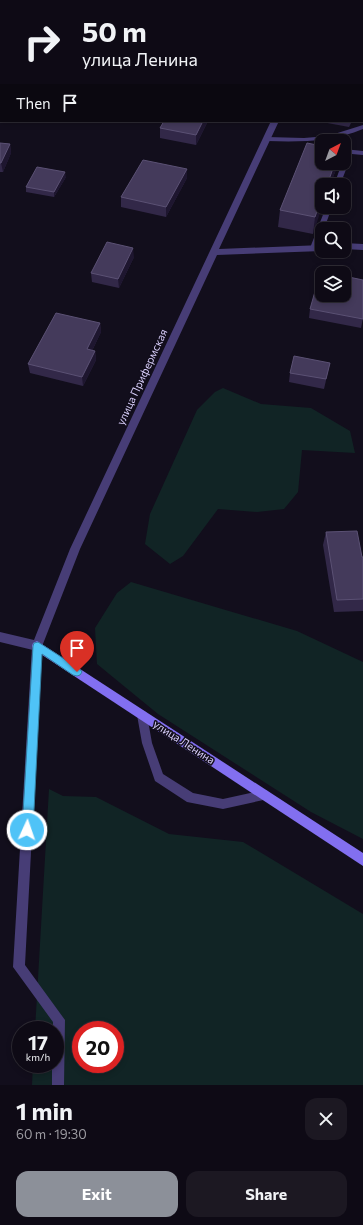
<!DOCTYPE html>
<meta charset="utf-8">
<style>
body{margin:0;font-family:Commissioner,sans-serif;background:#1c1822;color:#f1f3f6;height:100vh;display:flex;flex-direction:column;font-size:15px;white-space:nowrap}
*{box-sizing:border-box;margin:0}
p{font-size:13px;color:#9b9aa0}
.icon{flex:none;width:22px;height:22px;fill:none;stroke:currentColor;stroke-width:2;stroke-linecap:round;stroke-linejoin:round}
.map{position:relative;height:1085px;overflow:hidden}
.panel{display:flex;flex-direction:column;background:#0e0a15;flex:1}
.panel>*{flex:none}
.hud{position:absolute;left:0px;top:0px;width:363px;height:122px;box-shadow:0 2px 6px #0003,0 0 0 1px #2e2b34;background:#0e0a15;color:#f1f3f6;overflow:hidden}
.needle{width:26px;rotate:41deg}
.buttons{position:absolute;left:315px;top:134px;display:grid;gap:8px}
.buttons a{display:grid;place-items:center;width:36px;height:36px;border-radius:8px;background:#0e0a15;box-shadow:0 2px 6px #0003,0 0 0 1px #2e2b34;font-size:20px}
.speed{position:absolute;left:12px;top:1021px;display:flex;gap:8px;font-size:20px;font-weight:700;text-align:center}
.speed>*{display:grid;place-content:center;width:52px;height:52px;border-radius:50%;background:#0e0a15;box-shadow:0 2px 6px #0003,0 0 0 1px #2e2b34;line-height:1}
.speed small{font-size:10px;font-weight:400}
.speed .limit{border:6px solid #d22;background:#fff;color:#111}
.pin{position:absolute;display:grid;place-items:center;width:34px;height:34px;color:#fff;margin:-41px -17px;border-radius:50% 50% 50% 0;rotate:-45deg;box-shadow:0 0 4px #0007}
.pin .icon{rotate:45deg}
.me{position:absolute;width:44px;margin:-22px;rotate:3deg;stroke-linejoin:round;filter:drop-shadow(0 0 3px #0008)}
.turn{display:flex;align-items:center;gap:14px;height:84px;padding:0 16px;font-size:18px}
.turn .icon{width:52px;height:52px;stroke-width:2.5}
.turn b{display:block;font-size:28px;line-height:34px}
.then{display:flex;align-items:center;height:38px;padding:0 16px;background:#0003;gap:8px;font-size:15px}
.round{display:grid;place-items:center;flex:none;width:42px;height:42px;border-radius:12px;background:#1c1822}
.head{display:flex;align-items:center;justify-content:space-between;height:68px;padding:0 16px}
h1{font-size:24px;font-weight:700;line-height:30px}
.cta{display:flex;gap:8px;margin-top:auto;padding:8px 16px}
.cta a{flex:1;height:46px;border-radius:12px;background:#8c9099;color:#fff;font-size:16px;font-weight:700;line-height:46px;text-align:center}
.cta a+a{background:#1c1822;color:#f1f3f6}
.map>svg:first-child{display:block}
.green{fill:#112425;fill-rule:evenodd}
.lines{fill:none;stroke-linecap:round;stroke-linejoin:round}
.lane{fill:#473d76;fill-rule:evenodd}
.street{fill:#473d76;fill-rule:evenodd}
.secondary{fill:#826ff0;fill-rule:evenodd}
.wall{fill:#322848}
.shaded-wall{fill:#1e162f}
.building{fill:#443a5b;stroke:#5b5174}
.route{fill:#4fc3f7;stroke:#337fa1}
.labels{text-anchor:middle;stroke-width:3;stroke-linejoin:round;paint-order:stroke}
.street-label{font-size:11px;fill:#d8cefa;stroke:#120e1c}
</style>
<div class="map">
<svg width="363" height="1085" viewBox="0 0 363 1085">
<rect width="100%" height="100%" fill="#120e1c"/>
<path class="green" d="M 223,388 L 261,404 L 311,408 L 350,431 L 355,453 L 302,450 L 298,492 L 284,509 L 257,512 L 218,509 L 183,556 L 170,564 L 145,544 L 150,514 L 197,410 L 215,392 Z
M 131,582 L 297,631 L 363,662 L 363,839 L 311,812 L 158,714 L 97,664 L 95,628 L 117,593 Z
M 49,789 L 63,796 L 96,797 L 169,834 L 243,842 L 363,914 L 363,1085 L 32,1085 L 33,1064 L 55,1064 L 55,1030 L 35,1030 ZM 81,1030 L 115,1030 L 115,1064 L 81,1064 Z"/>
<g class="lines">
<path class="lane" d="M 363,125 L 363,129 C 332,142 300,142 267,141 L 264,139 L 267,137 L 304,138 L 328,136 Z
M 344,149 L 363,151 L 363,155 L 352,154 L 340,185 L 334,185 L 342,163 L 344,163 L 346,153 L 344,153 Z
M 326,207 L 332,207 L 324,229 L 322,229 C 322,236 321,247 314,250 L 311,250 L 310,248 Z
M 37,642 L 40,643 L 42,646 L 25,965 L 65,1020 L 64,1085 L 52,1085 L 52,1064 L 55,1064 L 55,1030 L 53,1030 L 53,1022 L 13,967 L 32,646 L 34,643 Z
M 142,710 L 146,712 L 147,715 L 152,743 L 163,774 L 193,793 L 223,799 L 264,790 L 268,791 L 269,795 L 268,799 L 223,809 L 187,802 L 155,781 L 142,743 L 137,715 L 138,712 Z"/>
<path class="street" d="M 271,121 L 279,121 L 219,249 L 322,245 L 322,251 L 217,255 L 80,549 L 41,649 L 37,651 L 0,642 L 0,632 L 34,640 L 70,549 Z
M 344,243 L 363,244 L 363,250 L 344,249 Z"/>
<path class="secondary" d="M 37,641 L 363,853 L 363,866 L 33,649 L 32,646 L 33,643 Z"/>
</g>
<path class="wall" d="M 164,121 L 208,121 L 196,145 L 160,138 L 160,128 Z
M 322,121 L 352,121 L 349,127 L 322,122 Z
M 0,143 L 10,144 L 11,153 L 3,172 L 0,172 Z
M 322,163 L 338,163 L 337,167 L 330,185 L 322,185 L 313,234 L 278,227 L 280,210 Z
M 66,177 L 54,197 L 26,192 L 26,187 Z
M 187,178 L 166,217 L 121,207 L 121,197 Z
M 134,257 L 119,288 L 92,282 L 91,273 Z
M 310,309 L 363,318 L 361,328 L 309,318 Z
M 100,323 L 101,332 L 92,351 L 95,351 L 96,360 L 83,386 L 30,373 L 28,364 Z
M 330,363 L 324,389 L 289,382 L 290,373 Z
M 326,532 L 362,557 L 363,557 L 363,611 L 334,612 L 323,545 Z"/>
<path class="shaded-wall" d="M 362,45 L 363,45 L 363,54 L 362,55 Z
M 363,82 L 363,93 L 362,95 L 362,85 Z
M 203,121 L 208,121 L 196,145 L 196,135 Z
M 10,144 L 11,153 L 3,172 L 1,163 Z
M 335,163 L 338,163 L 337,167 L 330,185 L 327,185 Z
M 187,169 L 187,178 L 166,217 L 166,207 Z
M 65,172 L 66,177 L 54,197 L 54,192 Z
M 322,197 L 322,207 L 313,234 L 315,217 Z
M 133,248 L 134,257 L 119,288 L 118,279 Z
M 100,323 L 101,332 L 88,359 L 87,349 Z
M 95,351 L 96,360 L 83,386 L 82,377 Z"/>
<path class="building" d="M 45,0 L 63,0 L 63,1 L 45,1 Z
M 144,0 L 164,0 L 164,1 L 143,1 Z
M 229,0 L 268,0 L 267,1 L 229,1 Z
M 362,55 L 363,55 L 363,82 L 362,85 Z
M 164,121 L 203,121 L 196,135 L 160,128 Z
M 0,143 L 10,144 L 1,163 L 0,163 Z
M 307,143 L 322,146 L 322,163 L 335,163 L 327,185 L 322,185 L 322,197 L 315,217 L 280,210 Z
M 143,160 L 187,169 L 166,207 L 121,197 Z
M 37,167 L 65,172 L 54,192 L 26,187 Z
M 107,242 L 133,248 L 118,279 L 91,273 Z
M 344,276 L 363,280 L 363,319 L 310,309 L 316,288 L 322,289 L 322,295 L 344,295 Z
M 56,313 L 100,323 L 87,349 L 95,351 L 82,377 L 28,364 Z
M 294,356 L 330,363 L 326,379 L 290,373 Z
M 357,531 L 362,557 L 363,557 L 363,599 L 337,600 L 326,532 Z"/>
<path class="route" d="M 38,642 L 80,669 L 82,672 L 80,675 L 77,676 L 73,675 L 42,654 L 33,830 L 31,833 L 27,835 L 23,833 L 22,830 L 33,646 L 34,643 Z"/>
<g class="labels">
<g class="street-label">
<text transform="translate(142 377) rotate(-65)" y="4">улица Прифермская</text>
<text transform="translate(184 742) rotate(33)" y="4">улица Ленина</text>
</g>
</g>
</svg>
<div class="buttons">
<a><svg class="needle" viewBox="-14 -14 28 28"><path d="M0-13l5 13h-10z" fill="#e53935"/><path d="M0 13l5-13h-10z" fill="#9b9aa0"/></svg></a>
<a><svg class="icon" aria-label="sound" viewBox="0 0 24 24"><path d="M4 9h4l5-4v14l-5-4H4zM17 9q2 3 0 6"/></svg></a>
<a><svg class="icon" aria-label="search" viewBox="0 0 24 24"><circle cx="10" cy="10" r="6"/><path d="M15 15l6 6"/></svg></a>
<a><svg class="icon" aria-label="layers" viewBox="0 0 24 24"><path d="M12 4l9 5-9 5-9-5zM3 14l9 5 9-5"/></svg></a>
</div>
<div class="speed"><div>17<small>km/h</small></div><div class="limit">20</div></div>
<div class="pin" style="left:77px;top:672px;background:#d93025"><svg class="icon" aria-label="arrive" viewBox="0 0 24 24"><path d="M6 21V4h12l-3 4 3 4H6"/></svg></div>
<svg class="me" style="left:27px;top:830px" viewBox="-20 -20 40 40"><circle r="17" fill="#4fc3f7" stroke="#fff" stroke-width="3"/><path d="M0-11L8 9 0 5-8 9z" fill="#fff"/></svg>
<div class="hud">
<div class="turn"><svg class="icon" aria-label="right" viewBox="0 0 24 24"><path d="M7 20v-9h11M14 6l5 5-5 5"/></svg><div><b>50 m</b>улица Ленина</div></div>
<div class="then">Then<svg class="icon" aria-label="arrive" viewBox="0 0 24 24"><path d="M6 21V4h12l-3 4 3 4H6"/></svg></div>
</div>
</div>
<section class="panel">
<div class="head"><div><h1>1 min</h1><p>60 m · 19:30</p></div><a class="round"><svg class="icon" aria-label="close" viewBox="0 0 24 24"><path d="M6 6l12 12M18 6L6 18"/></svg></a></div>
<div class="cta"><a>Exit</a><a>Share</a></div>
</section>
